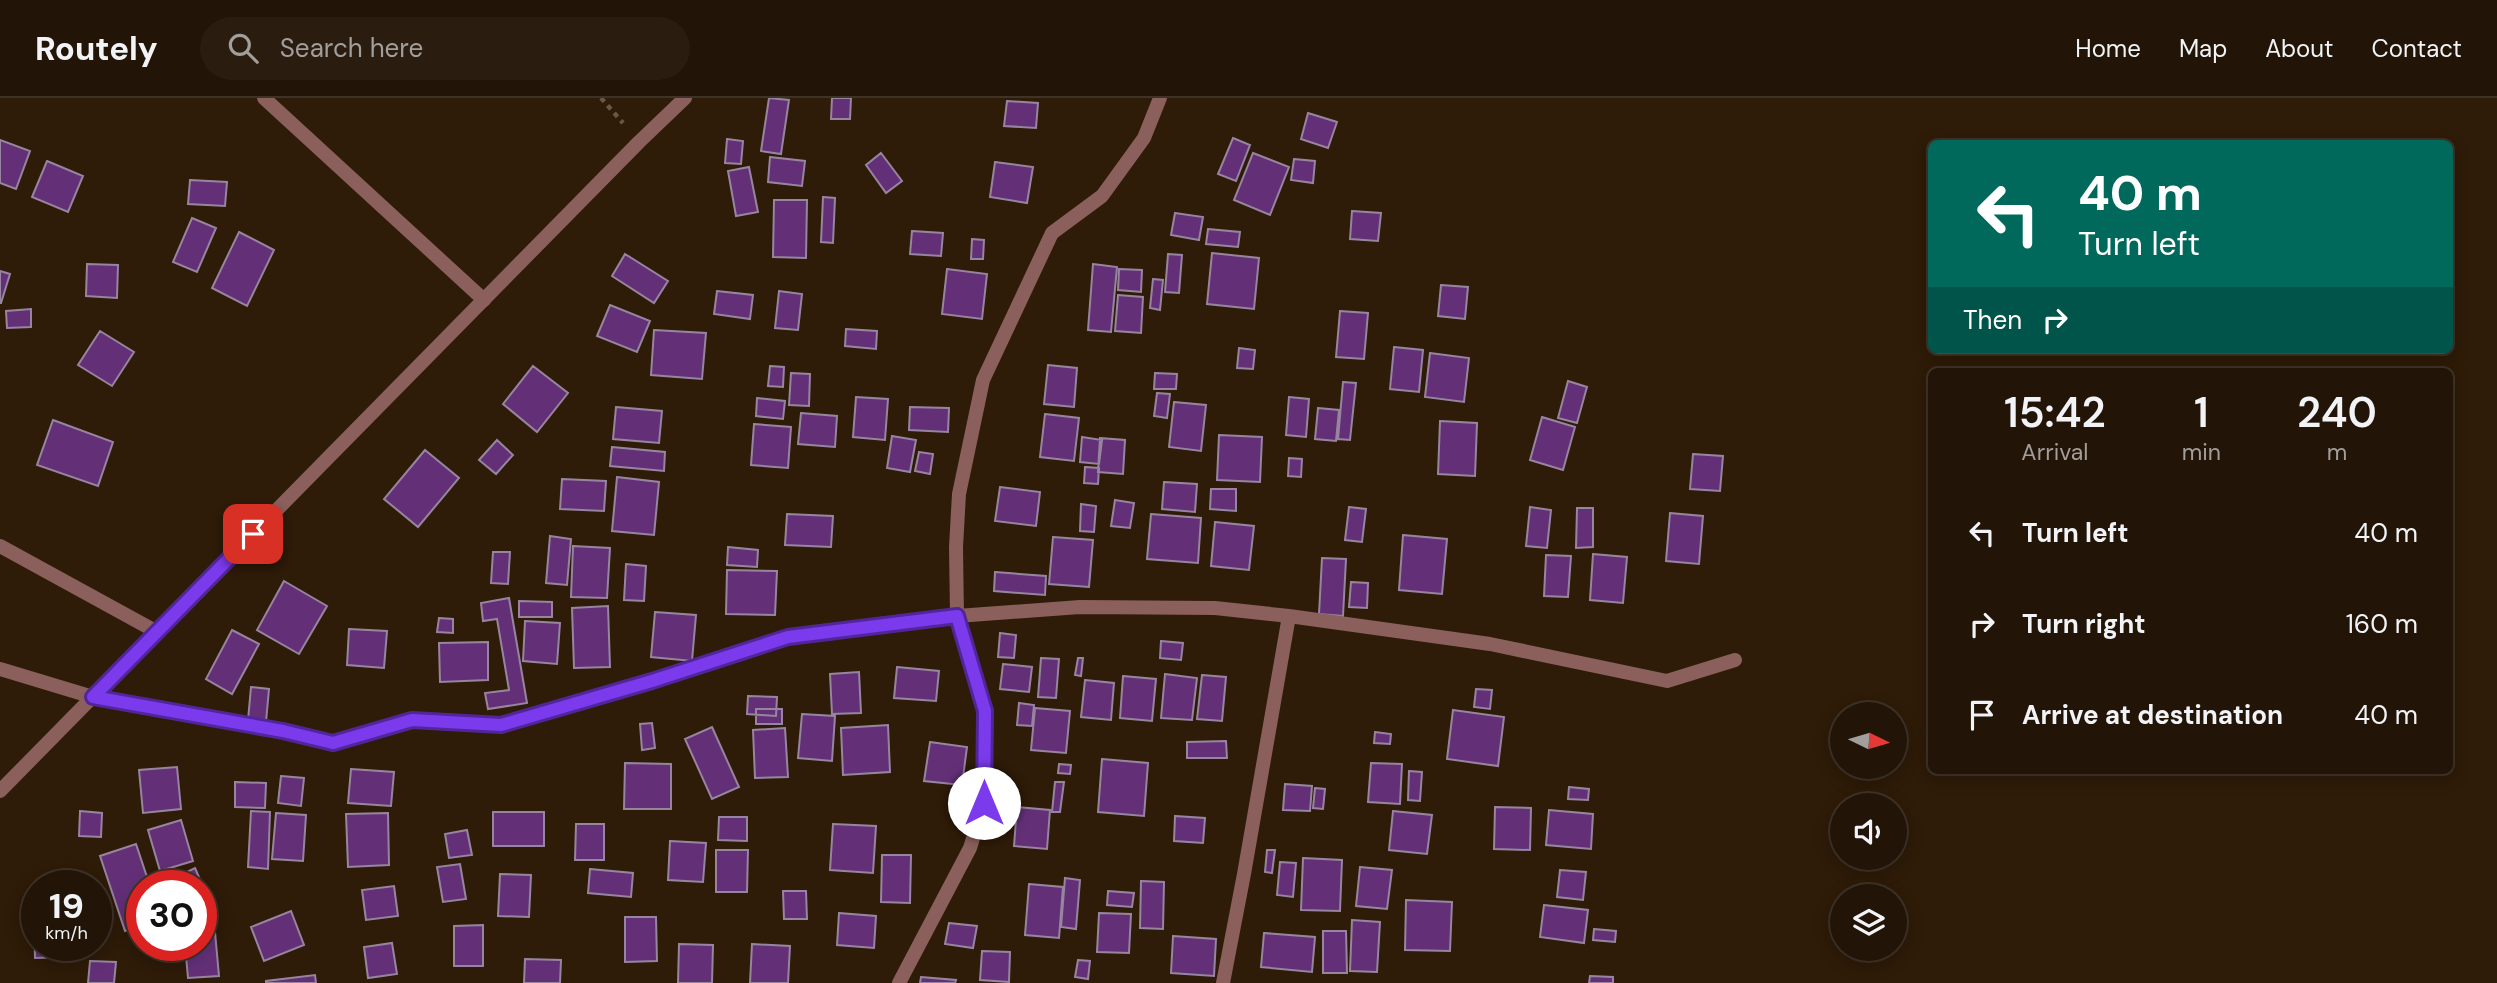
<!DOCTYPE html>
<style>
body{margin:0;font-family:"DM Sans",sans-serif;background:#2a1d10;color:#f1f3f6;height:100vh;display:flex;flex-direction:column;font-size:26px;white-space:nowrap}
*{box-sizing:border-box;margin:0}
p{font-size:23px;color:#a29e9b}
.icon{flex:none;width:38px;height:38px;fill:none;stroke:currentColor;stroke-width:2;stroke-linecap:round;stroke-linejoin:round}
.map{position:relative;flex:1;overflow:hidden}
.drawer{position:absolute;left:1928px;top:270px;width:525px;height:406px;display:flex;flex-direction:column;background:#221406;border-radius:10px;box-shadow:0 4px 18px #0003,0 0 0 2px #3f3328}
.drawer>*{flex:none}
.top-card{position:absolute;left:1928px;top:42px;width:525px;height:214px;border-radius:10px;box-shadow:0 4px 18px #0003,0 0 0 2px #3f3328;background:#00695c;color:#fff;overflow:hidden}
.needle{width:46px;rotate:95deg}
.tools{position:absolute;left:1830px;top:604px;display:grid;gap:14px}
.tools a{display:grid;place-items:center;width:77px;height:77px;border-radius:50%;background:#221406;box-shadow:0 4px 18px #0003,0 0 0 2px #3f3328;font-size:35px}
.speed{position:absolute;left:21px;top:772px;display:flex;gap:14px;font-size:35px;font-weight:700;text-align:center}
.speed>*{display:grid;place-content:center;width:91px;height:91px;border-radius:50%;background:#221406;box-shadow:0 4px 18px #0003,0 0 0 2px #3f3328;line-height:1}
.speed small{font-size:18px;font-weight:400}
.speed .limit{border:10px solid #d22;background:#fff;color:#111}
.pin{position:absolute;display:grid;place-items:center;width:60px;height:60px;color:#fff;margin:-30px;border-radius:14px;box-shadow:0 4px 10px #0006}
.me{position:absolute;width:77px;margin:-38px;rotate:0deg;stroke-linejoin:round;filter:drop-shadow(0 0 5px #0008)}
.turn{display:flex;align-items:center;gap:24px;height:147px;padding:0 35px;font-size:32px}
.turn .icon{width:91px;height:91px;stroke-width:2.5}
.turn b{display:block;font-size:49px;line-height:60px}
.then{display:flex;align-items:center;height:66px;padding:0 35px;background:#0003;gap:14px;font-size:26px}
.eta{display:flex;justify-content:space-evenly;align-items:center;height:119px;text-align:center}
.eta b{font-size:42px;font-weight:600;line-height:49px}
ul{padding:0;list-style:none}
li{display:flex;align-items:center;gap:21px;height:91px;padding:0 35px}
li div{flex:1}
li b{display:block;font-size:26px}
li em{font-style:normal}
header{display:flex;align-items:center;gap:42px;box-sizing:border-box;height:98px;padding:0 35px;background:#221406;border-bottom:2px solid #3f3328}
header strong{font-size:33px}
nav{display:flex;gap:38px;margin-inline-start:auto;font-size:24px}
.search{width:490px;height:63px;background:#2a1d10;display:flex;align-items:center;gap:18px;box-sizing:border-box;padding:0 24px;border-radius:38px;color:#a29e9b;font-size:26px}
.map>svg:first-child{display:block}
.building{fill:#633078;stroke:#97859f;stroke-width:2}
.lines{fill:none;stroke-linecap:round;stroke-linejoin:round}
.path{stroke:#695747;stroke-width:4.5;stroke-dasharray:5 5;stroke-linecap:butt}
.minor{stroke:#8a5f5c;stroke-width:14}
.tertiary{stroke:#8a5f5c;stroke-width:14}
.route-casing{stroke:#51269a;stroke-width:18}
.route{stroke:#7c3aed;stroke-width:12}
</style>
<header>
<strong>Routely</strong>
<div class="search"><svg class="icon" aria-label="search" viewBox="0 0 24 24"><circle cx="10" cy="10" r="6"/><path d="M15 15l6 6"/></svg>Search here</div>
<nav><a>Home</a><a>Map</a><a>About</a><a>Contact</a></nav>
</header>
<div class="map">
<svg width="2497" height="885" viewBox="0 0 2497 885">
<rect width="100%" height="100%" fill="#2e1b08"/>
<path class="building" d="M 769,0 L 789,2 L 781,56 L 761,53 Z
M 832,0 L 851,0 L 850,21 L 831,21 Z
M 1007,3 L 1038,5 L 1036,30 L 1004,28 Z
M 1308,15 L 1337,24 L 1328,50 L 1301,41 Z
M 1233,40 L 1250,47 L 1236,83 L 1218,76 Z
M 727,41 L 743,43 L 741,66 L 725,65 Z
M 0,42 L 30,53 L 16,91 L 0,85 Z
M 881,55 L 902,83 L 886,95 L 866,67 Z
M 1253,55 L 1289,69 L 1270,117 L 1234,102 Z
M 770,59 L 805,63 L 802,88 L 768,84 Z
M 1294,61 L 1315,63 L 1313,85 L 1291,82 Z
M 47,63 L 83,78 L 68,114 L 32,99 Z
M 995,64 L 1033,69 L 1027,105 L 990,99 Z
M 749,69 L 758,114 L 736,118 L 728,73 Z
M 190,82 L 227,84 L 225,108 L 188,106 Z
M 823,99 L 835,100 L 833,145 L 821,144 Z
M 774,102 L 807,102 L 806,160 L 773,159 Z
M 1352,113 L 1381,115 L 1378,143 L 1350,141 Z
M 1175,115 L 1203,119 L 1199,142 L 1171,137 Z
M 192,120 L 216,130 L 197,174 L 173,164 Z
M 1208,131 L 1240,134 L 1238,149 L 1206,146 Z
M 912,133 L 943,135 L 941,158 L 910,156 Z
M 239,134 L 274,152 L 247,208 L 212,190 Z
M 972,141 L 984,142 L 983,161 L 971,161 Z
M 1212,155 L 1259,160 L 1254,211 L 1207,206 Z
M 625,156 L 668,183 L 654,205 L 612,178 Z
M 1168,156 L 1182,157 L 1179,195 L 1165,194 Z
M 87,166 L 118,167 L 117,200 L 86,198 Z
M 1093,166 L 1117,169 L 1111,234 L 1088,232 Z
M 947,171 L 987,176 L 982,221 L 942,216 Z
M 1119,171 L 1142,172 L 1141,194 L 1118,192 Z
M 0,173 L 10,176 L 1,205 L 0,205 Z
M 1153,181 L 1163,182 L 1160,212 L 1150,210 Z
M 1441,187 L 1468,189 L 1465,221 L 1438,218 Z
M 717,193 L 753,197 L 750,221 L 714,216 Z
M 779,193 L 802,196 L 798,232 L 775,230 Z
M 1118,197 L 1143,199 L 1141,235 L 1115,233 Z
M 610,207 L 650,223 L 637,254 L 597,238 Z
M 31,211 L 31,229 L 7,230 L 6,213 Z
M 1340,213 L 1368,215 L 1364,261 L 1336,259 Z
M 846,231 L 877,233 L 876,251 L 845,248 Z
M 654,232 L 706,235 L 702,281 L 651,277 Z
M 100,233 L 134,254 L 112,288 L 78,267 Z
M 1394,249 L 1423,252 L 1419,294 L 1390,291 Z
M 1239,250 L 1255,252 L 1253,271 L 1237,270 Z
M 1430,255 L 1469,260 L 1464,304 L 1425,299 Z
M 1048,267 L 1077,270 L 1074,309 L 1044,306 Z
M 533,268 L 568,295 L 537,334 L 503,306 Z
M 770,268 L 784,269 L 783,289 L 768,288 Z
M 791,275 L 810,276 L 809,308 L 789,307 Z
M 1155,275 L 1177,276 L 1176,291 L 1154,291 Z
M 1568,283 L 1587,289 L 1577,325 L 1558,320 Z
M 1343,284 L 1356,285 L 1350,342 L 1338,341 Z
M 1157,295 L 1170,296 L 1167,320 L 1154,318 Z
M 856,299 L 888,301 L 885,342 L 853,339 Z
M 1289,299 L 1309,301 L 1306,339 L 1286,337 Z
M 757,300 L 785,303 L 783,321 L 756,318 Z
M 1174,304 L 1206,307 L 1201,353 L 1169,349 Z
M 616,309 L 662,313 L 659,345 L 613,341 Z
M 910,309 L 949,310 L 948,334 L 909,332 Z
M 1318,310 L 1339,312 L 1336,343 L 1315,341 Z
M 801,315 L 837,318 L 835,349 L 798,346 Z
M 1045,316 L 1079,320 L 1074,363 L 1040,359 Z
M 1542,319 L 1575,329 L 1563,372 L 1530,362 Z
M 53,322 L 113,344 L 98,388 L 37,367 Z
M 1440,323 L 1477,325 L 1475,378 L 1438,376 Z
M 754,326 L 791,329 L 788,370 L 751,367 Z
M 1219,337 L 1262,339 L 1260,384 L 1217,382 Z
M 892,338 L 916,342 L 910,374 L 887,370 Z
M 1082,339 L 1102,342 L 1099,366 L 1080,364 Z
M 1100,340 L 1125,342 L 1123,376 L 1098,374 Z
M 497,342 L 513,357 L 496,376 L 479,362 Z
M 612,349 L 665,354 L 664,373 L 610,368 Z
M 425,352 L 459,380 L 418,429 L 384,401 Z
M 919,354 L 933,356 L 930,376 L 915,373 Z
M 1693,356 L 1723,358 L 1720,393 L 1690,391 Z
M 1289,360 L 1302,361 L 1301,379 L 1288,378 Z
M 1085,369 L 1099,370 L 1098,386 L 1084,385 Z
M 617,379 L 659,384 L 654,437 L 612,433 Z
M 562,381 L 606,383 L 604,413 L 560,411 Z
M 1164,384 L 1197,386 L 1195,414 L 1162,411 Z
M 1000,389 L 1040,394 L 1036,428 L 995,423 Z
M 1211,391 L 1236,391 L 1236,413 L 1210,411 Z
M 1115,402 L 1134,405 L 1130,430 L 1111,428 Z
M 1081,406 L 1096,408 L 1094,434 L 1080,433 Z
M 1349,409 L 1366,411 L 1362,444 L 1345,442 Z
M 1530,409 L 1551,412 L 1547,450 L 1526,448 Z
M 1577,410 L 1593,410 L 1593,449 L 1576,450 Z
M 1670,415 L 1703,418 L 1699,466 L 1666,463 Z
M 787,416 L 833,418 L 831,449 L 785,447 Z
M 1151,416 L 1201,420 L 1198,465 L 1147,461 Z
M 1215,424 L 1254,428 L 1249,472 L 1211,468 Z
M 1403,437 L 1447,441 L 1442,496 L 1399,492 Z
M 550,438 L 571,441 L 567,487 L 546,485 Z
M 1053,439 L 1093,442 L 1089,489 L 1049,486 Z
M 573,448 L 610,450 L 607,500 L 571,499 Z
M 728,449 L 758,452 L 757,469 L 727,467 Z
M 493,454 L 510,454 L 508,486 L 491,485 Z
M 1593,456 L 1627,459 L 1623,505 L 1590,502 Z
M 1546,457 L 1571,458 L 1568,499 L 1544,498 Z
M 1322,460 L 1346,461 L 1343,518 L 1319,516 Z
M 626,466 L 646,468 L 644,503 L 624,502 Z
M 727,472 L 777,473 L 775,517 L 726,516 Z
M 995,474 L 1046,478 L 1045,497 L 994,493 Z
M 284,483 L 327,508 L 299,556 L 257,532 Z
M 1351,484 L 1368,485 L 1367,510 L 1349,509 Z
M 509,500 L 527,605 L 488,611 L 485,595 L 509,592 L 497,521 L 483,523 L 481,505 Z
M 519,503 L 552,504 L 552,519 L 519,519 Z
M 608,508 L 610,569 L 574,570 L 572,510 Z
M 655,514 L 696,517 L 692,563 L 651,559 Z
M 439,520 L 453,521 L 453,535 L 437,534 Z
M 525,523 L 560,525 L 557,566 L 523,563 Z
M 349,531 L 387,533 L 384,570 L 347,567 Z
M 232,532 L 259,546 L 232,596 L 206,581 Z
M 1000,535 L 1016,537 L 1014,560 L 998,559 Z
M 1161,543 L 1183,545 L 1181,562 L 1160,560 Z
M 488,544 L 488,582 L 440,584 L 439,545 Z
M 1041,560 L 1059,561 L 1056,600 L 1038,599 Z
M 1078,560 L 1083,560 L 1081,578 L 1075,577 Z
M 1003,566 L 1032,569 L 1029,594 L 1000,591 Z
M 897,569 L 939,573 L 936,603 L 894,600 Z
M 859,574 L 861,615 L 832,616 L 830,576 Z
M 1165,576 L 1197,580 L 1192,622 L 1161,620 Z
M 1202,577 L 1226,579 L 1222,623 L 1197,621 Z
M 1123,578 L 1156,581 L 1152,623 L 1120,620 Z
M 1085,582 L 1114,585 L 1111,622 L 1081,619 Z
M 251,589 L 269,591 L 266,624 L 248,622 Z
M 1476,591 L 1492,592 L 1490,611 L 1474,609 Z
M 748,598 L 777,599 L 776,618 L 747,616 Z
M 1019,605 L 1034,607 L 1032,628 L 1017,627 Z
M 1035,610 L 1070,613 L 1066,655 L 1031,652 Z
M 756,611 L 782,611 L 782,626 L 756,626 Z
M 1453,612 L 1504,619 L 1498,668 L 1447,661 Z
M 802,616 L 835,618 L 832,663 L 798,660 Z
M 652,625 L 655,650 L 642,652 L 640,626 Z
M 888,627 L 890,674 L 843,677 L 841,630 Z
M 712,629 L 739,689 L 712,701 L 685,641 Z
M 785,630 L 788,679 L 755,680 L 753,632 Z
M 1375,634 L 1391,636 L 1390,646 L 1374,645 Z
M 1226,643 L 1227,660 L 1187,660 L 1187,644 Z
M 930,644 L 967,649 L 962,687 L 924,683 Z
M 1102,661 L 1148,665 L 1144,718 L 1098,714 Z
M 625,665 L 671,666 L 671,711 L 624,711 Z
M 1371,665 L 1402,666 L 1400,706 L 1368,704 Z
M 1059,666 L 1071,667 L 1070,676 L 1058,675 Z
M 177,669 L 181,711 L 143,715 L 139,672 Z
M 351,671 L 394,674 L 391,708 L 348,705 Z
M 1409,673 L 1422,674 L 1420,703 L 1408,702 Z
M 281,678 L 304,680 L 301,708 L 278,705 Z
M 235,684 L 266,685 L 265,710 L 235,709 Z
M 1055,684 L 1064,684 L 1060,714 L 1052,714 Z
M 1285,686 L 1312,688 L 1310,713 L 1283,712 Z
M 1569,689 L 1589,691 L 1588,702 L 1568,701 Z
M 1315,690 L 1325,691 L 1323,711 L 1313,710 Z
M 1017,709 L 1050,712 L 1047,751 L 1014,748 Z
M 1495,709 L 1531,710 L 1530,752 L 1494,751 Z
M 1549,712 L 1593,716 L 1591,751 L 1546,747 Z
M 80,713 L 102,715 L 101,739 L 79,738 Z
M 251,713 L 270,714 L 268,771 L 248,769 Z
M 1393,713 L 1432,717 L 1427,756 L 1389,752 Z
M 493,714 L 544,714 L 544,748 L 493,748 Z
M 276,715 L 306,717 L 303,763 L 272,761 Z
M 388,715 L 389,767 L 348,769 L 346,716 Z
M 1175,718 L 1205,720 L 1203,745 L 1174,743 Z
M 719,719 L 747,719 L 747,743 L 718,742 Z
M 181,722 L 193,763 L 160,773 L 148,732 Z
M 576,726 L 604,726 L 604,762 L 575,762 Z
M 833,726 L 876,728 L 873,775 L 830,772 Z
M 467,732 L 472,757 L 449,760 L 445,736 Z
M 670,743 L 706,745 L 703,784 L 668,782 Z
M 136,746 L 150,788 L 142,788 L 142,827 L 125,833 L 100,758 Z
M 716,752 L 748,752 L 747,794 L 716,794 Z
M 1267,752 L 1275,752 L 1272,775 L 1265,774 Z
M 882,757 L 911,757 L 910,805 L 881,804 Z
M 1303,760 L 1342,762 L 1340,813 L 1301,812 Z
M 1280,764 L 1296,765 L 1293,799 L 1277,797 Z
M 460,766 L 466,801 L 443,804 L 437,769 Z
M 1360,769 L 1392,772 L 1387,811 L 1356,808 Z
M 195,770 L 205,793 L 201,794 L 201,788 L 167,788 L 166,784 Z
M 590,771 L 633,775 L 631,799 L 588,795 Z
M 1560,772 L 1586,774 L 1583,802 L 1557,799 Z
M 500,776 L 531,777 L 529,819 L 498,818 Z
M 1065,780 L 1080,782 L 1076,831 L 1061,829 Z
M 1141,783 L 1164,784 L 1163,831 L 1140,830 Z
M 1029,786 L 1063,789 L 1059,840 L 1025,837 Z
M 394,788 L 398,818 L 366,822 L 362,792 Z
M 783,793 L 806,793 L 807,821 L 784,821 Z
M 1108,793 L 1134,795 L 1132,809 L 1107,807 Z
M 1406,802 L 1452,804 L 1450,853 L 1405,852 Z
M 1544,807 L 1588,812 L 1584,845 L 1540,839 Z
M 34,812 L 37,812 L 37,847 L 70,847 L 70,859 L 35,860 Z
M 291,813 L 304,847 L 264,863 L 251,829 Z
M 839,815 L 876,818 L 874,850 L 837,847 Z
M 1099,815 L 1131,816 L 1129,855 L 1097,854 Z
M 625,819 L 656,819 L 657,863 L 625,864 Z
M 1352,822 L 1380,824 L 1377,874 L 1350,873 Z
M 949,825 L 977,828 L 973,850 L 945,846 Z
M 483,827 L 483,868 L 454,868 L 454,828 Z
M 1594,831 L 1616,833 L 1615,844 L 1593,842 Z
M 1323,833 L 1346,833 L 1347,875 L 1323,875 Z
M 215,834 L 219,878 L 188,880 L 185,847 L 201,847 L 201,836 Z
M 1264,835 L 1315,839 L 1312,874 L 1261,869 Z
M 1173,838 L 1216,841 L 1214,878 L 1171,875 Z
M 392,845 L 397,876 L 368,880 L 364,849 Z
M 679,846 L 713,847 L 712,885 L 678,885 Z
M 752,846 L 790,848 L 788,885 L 750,885 Z
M 982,853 L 1010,854 L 1009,884 L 980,882 Z
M 525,861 L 561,862 L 560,885 L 524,885 Z
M 1078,862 L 1090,863 L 1088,881 L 1075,879 Z
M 90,863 L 116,864 L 114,885 L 88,885 Z
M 315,877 L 316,885 L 266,885 L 266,883 Z
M 1590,878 L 1613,879 L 1613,885 L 1589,885 Z
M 921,879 L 956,882 L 955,885 L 920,885 Z"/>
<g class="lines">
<path class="path" d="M 601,0 L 623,25"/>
<path class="minor" d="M 264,0 L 484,202
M 0,448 L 157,534
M 0,571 L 93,599 L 283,633 L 333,645 L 412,622 L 501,627 L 652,583 L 788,539 L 957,518 L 1080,509 L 1215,510 L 1289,518 L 1490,546 L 1667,583 L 1735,562
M 899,885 L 970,750 L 984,705 L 985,613 L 957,518 L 956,449 L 959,396 L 983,282 L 1052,135 L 1102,98 L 1144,40 L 1160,0
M 1223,885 L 1244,776 L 1289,518"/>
<path class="tertiary" d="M 0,693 L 639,44 L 685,0"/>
</g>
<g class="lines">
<g class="route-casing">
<path id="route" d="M 253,436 L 93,599 L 283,633 L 333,645 L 412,622 L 501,627 L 652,583 L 788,539 L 957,518 L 985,613 L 984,705"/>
</g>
<use href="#route" class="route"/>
</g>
</svg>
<div class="tools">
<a><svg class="needle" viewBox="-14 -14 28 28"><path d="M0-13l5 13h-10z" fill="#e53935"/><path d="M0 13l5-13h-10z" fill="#a29e9b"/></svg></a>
<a><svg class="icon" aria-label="sound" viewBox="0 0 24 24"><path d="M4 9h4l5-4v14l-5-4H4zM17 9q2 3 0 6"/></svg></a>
<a><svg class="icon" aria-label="layers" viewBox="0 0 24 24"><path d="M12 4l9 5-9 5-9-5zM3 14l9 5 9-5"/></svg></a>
</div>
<div class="speed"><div>19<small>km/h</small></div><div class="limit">30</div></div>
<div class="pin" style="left:253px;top:436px;background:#d93025"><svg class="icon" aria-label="arrive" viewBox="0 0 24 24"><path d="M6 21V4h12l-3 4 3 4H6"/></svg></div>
<svg class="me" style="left:984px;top:705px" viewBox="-20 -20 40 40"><circle r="19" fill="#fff"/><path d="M0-13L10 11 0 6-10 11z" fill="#7c3aed"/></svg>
<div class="top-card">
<div class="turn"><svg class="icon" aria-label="left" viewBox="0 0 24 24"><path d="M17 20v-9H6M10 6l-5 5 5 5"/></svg><div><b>40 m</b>Turn left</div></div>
<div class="then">Then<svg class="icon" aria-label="right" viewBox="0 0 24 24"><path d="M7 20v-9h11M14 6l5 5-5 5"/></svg></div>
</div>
<section class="drawer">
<div class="eta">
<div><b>15:42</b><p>Arrival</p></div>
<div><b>1</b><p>min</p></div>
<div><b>240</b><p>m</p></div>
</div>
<ul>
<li><svg class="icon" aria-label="left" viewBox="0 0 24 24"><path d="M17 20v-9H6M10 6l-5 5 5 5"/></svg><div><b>Turn left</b></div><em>40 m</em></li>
<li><svg class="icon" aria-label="right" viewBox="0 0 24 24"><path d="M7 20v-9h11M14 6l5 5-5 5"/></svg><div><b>Turn right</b></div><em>160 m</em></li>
<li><svg class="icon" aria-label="arrive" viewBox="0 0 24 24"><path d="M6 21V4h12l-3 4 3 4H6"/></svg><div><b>Arrive at destination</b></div><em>40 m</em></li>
</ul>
</section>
</div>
